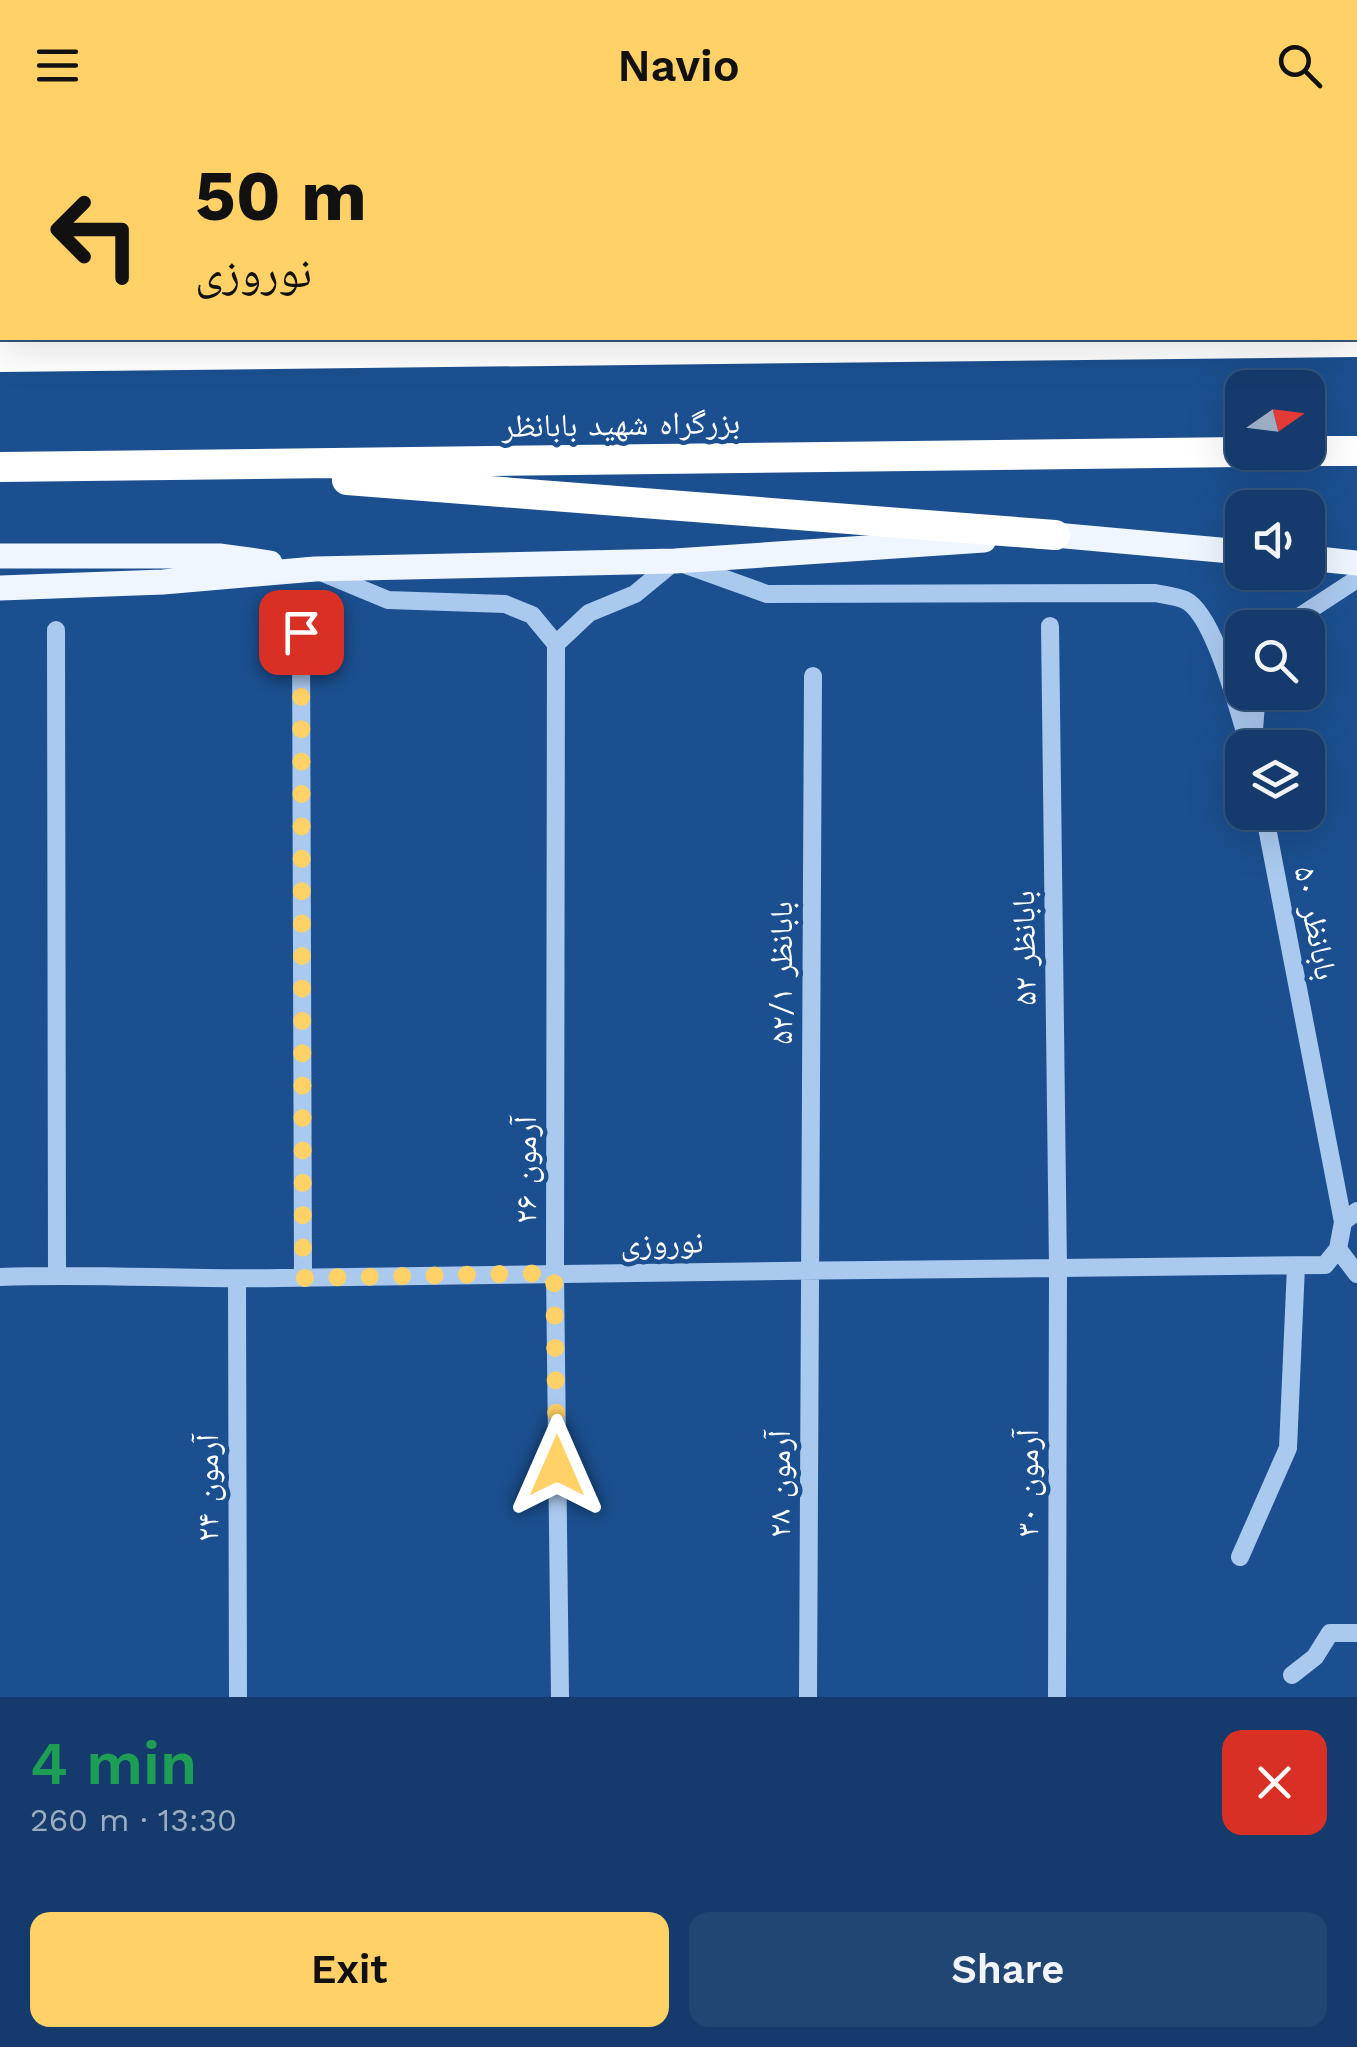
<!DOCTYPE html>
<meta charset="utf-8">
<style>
body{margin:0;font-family:"Work Sans","Noto Naskh Arabic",sans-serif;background:#214673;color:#f1f3f6;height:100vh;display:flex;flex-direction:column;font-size:38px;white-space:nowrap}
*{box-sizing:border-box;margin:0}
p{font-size:32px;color:#9dadc1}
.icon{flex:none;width:55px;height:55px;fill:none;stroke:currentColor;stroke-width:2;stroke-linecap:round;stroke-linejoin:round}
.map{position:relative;height:1567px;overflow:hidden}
.details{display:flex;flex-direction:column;background:#143b6b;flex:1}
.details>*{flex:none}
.banner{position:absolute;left:0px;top:0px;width:1358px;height:210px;box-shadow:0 10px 40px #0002,0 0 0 2px #33557e;background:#ffd166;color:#111;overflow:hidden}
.needle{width:65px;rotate:76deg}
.buttons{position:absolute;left:1225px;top:240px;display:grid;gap:20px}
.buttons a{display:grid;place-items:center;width:100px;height:100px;border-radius:20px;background:#143b6b;box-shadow:0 10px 40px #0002,0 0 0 2px #33557e;font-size:50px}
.pin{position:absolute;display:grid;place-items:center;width:85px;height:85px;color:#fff;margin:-42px;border-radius:20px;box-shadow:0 5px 15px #0006}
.me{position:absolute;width:110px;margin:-55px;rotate:0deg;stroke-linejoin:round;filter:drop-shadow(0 0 8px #0008)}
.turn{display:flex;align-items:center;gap:35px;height:210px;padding:0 30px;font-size:45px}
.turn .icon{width:130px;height:130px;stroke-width:2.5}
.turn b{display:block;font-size:70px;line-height:85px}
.round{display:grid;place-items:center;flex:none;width:105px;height:105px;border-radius:20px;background:#214673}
.summary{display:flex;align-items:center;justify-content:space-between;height:170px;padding:0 30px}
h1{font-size:60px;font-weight:600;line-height:75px;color:#1e9e55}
.cta{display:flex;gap:20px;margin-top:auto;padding:20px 30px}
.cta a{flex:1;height:115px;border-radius:20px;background:#ffd166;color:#111;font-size:40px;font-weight:600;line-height:115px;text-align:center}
.cta a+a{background:#214673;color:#f1f3f6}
header{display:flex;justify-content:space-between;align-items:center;height:130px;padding:0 30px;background:#ffd166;color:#111;font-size:45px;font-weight:600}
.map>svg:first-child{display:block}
.green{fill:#2e69ad}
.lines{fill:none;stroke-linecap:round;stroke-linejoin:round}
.minor{stroke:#a9c9ee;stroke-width:18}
.major{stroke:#f0f6ff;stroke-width:25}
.highway{stroke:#fff;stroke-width:30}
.route{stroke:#ffd166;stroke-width:18;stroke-dasharray:0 32.4}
.labels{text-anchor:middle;stroke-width:9;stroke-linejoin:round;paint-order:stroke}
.street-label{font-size:32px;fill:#fff;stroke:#1b4f8f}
</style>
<header><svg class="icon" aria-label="menu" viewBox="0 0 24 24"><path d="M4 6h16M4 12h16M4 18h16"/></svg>Navio<svg class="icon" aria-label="search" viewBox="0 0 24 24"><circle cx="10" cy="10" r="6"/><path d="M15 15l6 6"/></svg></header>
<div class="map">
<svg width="1357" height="1567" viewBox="0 0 1357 1567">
<rect width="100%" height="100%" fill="#1b4f8f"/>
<path class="green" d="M 0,0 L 521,0 L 521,2 L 2,2 L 2,61 L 0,61 Z"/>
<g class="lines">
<path class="minor" d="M 554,0 L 554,2
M 323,443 L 388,470 L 505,474 L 532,485 L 556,514
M 1050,496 L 1058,1138 L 1057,1567
M 1282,498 L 1357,449
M 56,500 L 57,1145
M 301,502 L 303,1148
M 556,514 L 555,1143 L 560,1567
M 556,514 L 589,483 L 635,464 L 675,431 L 767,464 L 1155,463 C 1164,465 1176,466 1185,470 C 1215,484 1239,585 1250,618
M 1253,612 L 1257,562
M 1264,682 L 1343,1092
M 1338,1119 L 1357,1144
M 0,1147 C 93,1143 187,1150 280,1148 C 628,1142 977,1139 1325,1135 L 1338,1119 L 1343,1092 L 1357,1081
M 237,1149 L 238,1567
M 1240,1427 L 1288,1318 L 1296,1136
M 1292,1545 L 1315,1527 L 1330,1503 L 1357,1503
M 808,1567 L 813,546"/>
<path class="major" d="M 0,104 L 2,104
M 1355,106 L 1357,106
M 0,155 L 2,155
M 1038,406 L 1055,405 L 1242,422
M 0,426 L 221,426 L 270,433
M 1308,428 L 1357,433
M 0,458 L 163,452 L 315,439 L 675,431 L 984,410"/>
<path class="highway" d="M 0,227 L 1357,212
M 1308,321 L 1357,321
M 0,337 L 1242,322
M 347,350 L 1055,405"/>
</g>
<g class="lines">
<path class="route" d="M 301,502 L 303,1148 L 554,1143 L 557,1336"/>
</g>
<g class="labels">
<g class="street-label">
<text transform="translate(621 294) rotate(-1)" y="11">بزرگراه شهید بابانظر</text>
<text transform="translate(1316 793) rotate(79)" y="11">بابانظر ۵۰</text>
<text transform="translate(1024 818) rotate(-91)" y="11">بابانظر ۵۲</text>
<text transform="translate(781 843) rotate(-90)" y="11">بابانظر ۵۲/۱</text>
<text transform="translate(525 1040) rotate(-90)" y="11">آرمون ۲۶</text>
<text transform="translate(662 1112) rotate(-1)" y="11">نوروزی</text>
<text transform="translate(1027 1353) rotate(-90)" y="11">آرمون ۳۰</text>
<text transform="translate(779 1354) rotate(-90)" y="11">آرمون ۲۸</text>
<text transform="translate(207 1358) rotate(-90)" y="11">آرمون ۲۴</text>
</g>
</g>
</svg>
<div class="buttons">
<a><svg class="needle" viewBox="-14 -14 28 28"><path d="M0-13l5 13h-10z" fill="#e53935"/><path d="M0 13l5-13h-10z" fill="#9dadc1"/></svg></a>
<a><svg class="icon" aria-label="sound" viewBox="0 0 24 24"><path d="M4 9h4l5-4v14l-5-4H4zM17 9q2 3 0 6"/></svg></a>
<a><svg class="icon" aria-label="search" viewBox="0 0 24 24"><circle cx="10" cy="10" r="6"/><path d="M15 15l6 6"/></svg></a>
<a><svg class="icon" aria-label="layers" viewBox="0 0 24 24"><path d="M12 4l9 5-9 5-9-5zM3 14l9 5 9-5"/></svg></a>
</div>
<div class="pin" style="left:301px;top:502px;background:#d93025"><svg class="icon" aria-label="arrive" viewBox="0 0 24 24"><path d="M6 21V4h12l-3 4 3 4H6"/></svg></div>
<svg class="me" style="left:557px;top:1336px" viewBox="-20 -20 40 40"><path d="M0-17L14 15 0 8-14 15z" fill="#ffd166" stroke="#fff" stroke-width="4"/></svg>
<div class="banner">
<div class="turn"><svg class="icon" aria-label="left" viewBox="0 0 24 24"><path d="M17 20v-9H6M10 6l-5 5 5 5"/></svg><div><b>50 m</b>نوروزی</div></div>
</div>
</div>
<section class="details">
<div class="summary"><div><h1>4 min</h1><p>260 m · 13:30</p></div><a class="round" style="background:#d93025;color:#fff"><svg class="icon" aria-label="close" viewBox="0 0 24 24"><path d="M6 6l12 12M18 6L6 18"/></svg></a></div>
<div class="cta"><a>Exit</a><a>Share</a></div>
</section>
